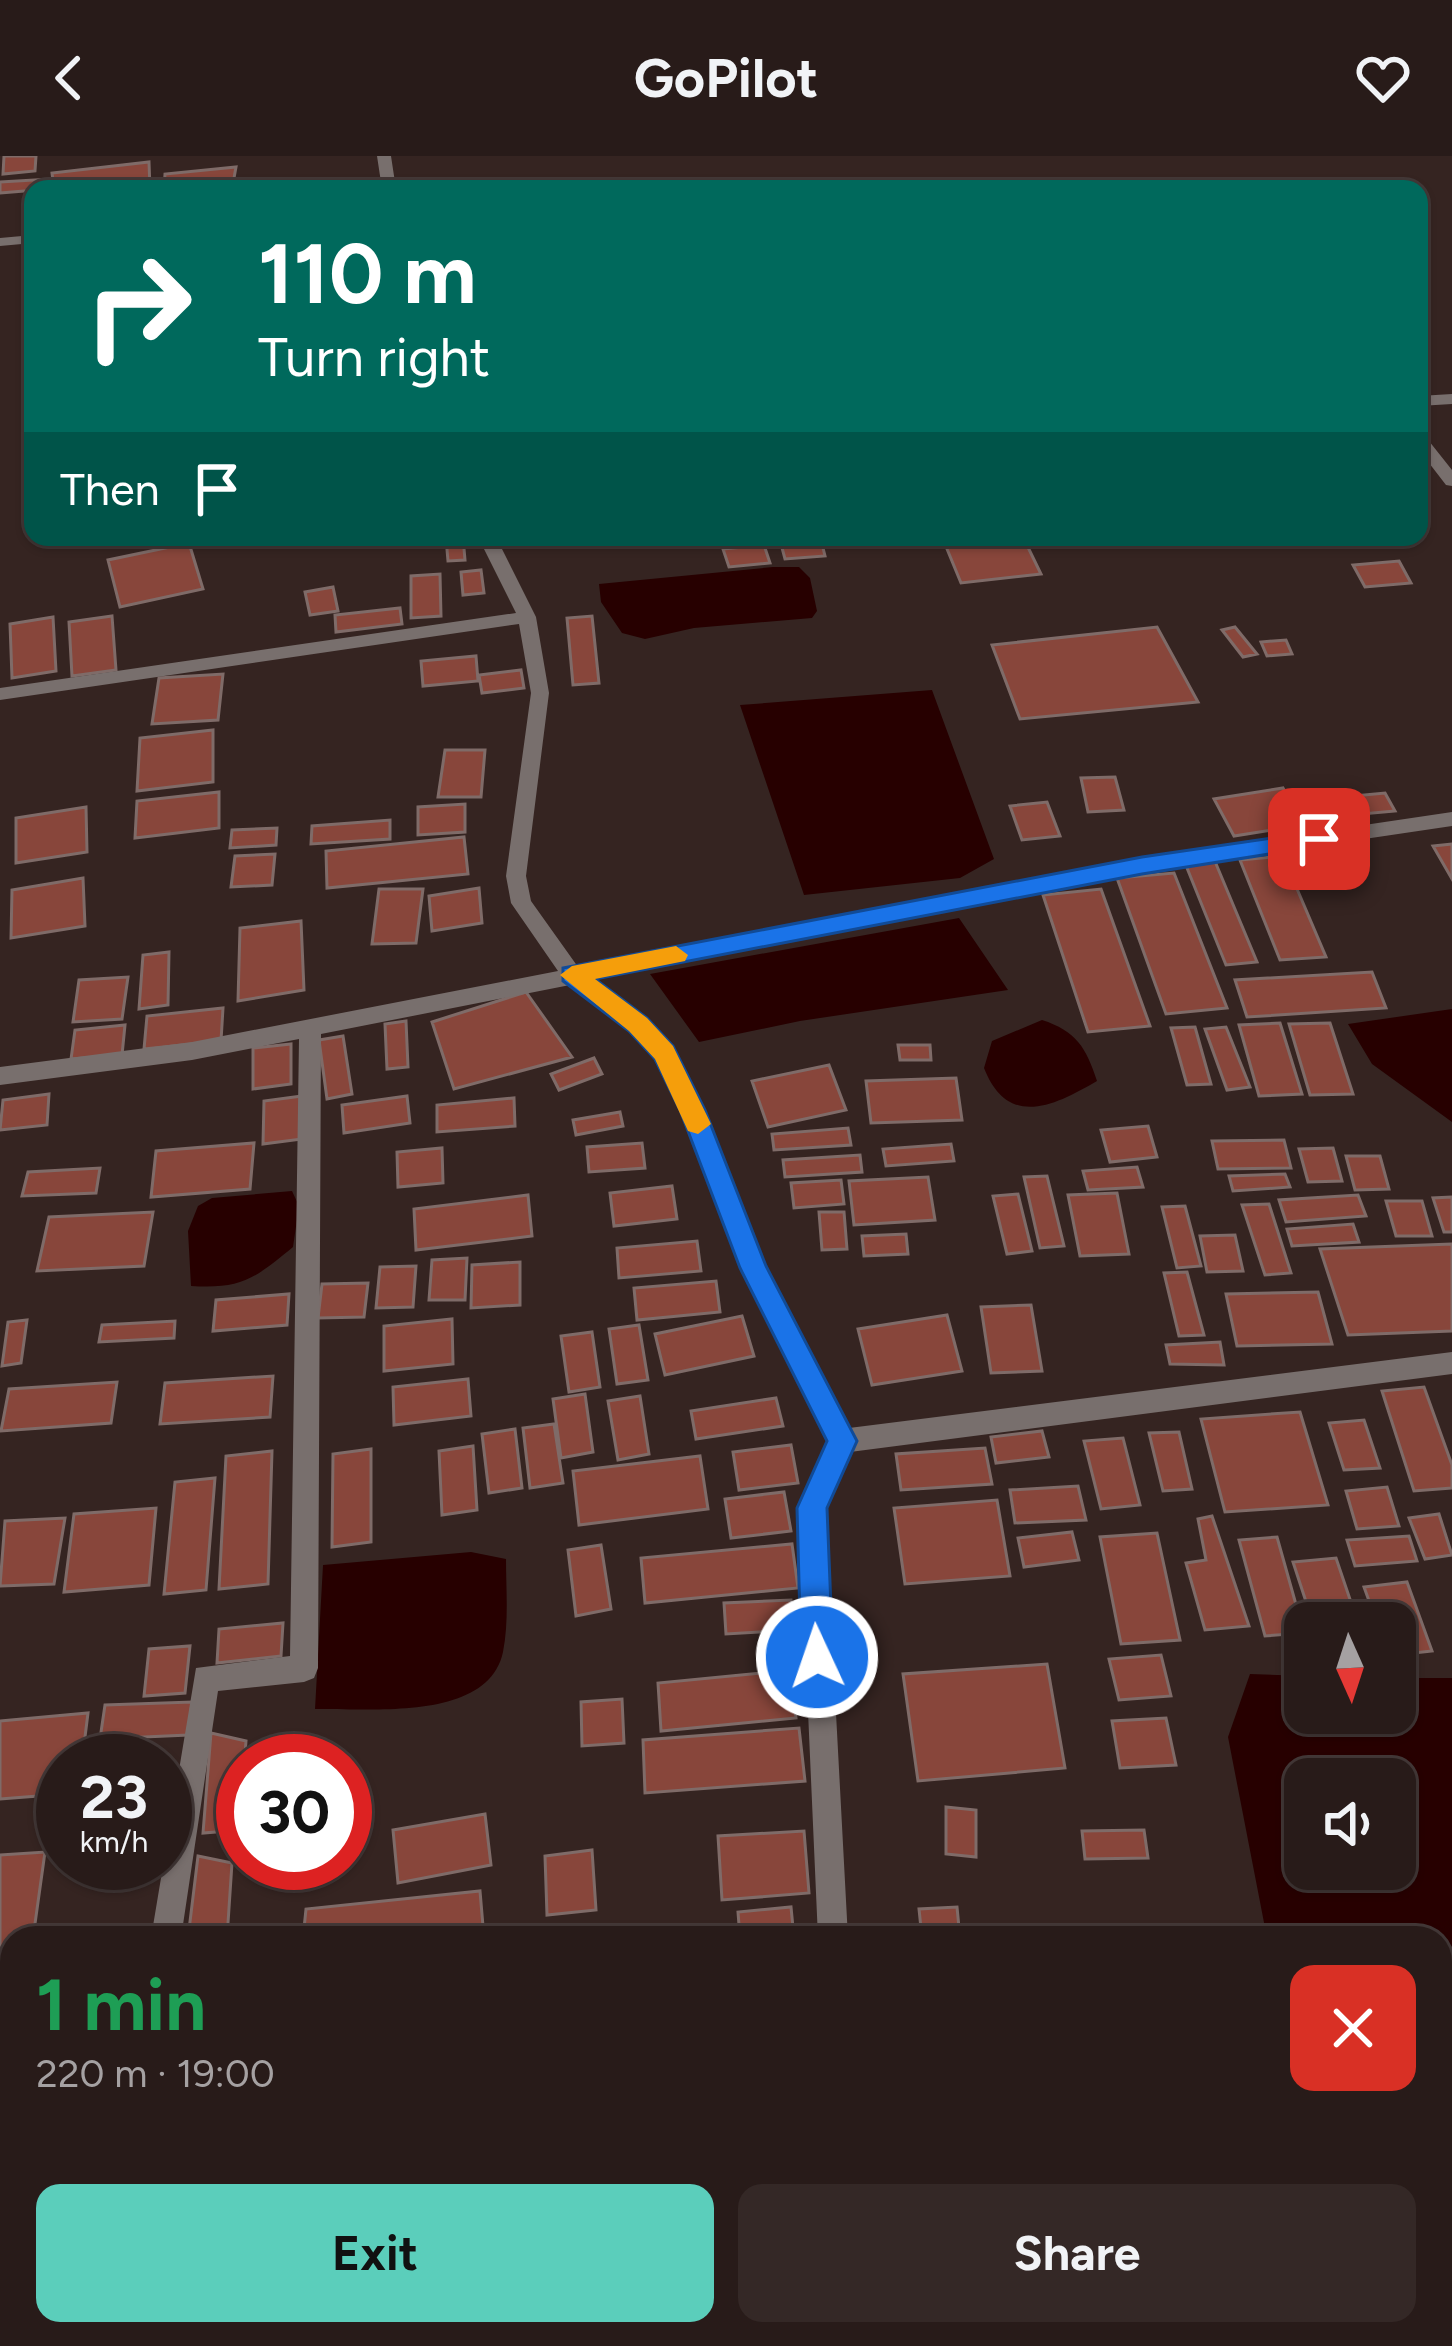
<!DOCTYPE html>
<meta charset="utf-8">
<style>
body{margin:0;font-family:Figtree,sans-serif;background:#342826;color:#f1f3f6;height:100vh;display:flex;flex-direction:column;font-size:45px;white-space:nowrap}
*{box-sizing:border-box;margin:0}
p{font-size:39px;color:#a5a1a2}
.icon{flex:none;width:66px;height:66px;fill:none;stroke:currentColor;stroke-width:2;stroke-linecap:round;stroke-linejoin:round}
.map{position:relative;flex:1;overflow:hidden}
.drawer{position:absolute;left:0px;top:1770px;width:1452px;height:420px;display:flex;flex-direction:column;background:#281b19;border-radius:36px 36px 0 0;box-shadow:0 3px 9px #0004,0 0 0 3px #443938}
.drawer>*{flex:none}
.guide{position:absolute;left:24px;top:24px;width:1404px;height:366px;border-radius:24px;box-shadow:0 3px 9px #0004,0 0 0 3px #443938;background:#00695c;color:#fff;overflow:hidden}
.needle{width:78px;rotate:177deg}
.controls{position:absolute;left:1284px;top:1446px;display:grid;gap:24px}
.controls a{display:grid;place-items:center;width:132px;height:132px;border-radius:24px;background:#281b19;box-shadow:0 3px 9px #0004,0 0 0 3px #443938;font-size:60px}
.speed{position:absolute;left:36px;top:1578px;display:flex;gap:24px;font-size:60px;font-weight:700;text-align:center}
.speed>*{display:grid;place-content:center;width:156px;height:156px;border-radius:50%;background:#281b19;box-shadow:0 3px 9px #0004,0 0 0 3px #443938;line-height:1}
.speed small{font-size:30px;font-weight:400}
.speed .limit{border:18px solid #d22;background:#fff;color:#111}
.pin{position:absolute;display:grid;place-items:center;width:102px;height:102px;color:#fff;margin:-51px;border-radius:24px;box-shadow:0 6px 18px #0006}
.me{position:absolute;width:132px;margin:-66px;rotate:357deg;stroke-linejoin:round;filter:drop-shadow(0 0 9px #0008)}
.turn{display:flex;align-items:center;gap:42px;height:252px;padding:0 36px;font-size:54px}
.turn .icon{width:156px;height:156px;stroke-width:2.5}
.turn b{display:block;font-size:84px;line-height:102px}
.then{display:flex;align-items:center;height:114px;padding:0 36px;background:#0003;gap:24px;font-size:45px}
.round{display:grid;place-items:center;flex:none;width:126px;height:126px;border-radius:24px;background:#342826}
.head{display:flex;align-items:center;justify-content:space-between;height:204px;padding:0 36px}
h1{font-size:72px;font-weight:700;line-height:90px;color:#1e9e55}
.cta{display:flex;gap:24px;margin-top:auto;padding:24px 36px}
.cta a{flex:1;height:138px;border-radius:24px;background:#5bcebb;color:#111;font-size:48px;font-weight:700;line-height:138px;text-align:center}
.cta a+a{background:#342826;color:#f1f3f6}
header{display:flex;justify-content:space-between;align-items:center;height:156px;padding:0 36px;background:#281b19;font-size:54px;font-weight:700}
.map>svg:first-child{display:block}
.water{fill:#270000;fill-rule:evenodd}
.building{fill:#88463b;stroke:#7f6b68;stroke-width:3}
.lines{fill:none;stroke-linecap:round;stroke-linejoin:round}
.minor{fill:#786f6d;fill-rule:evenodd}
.route{fill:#1a73e8;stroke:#114b97;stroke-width:3}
.slow{fill:#f59e0b}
</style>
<header><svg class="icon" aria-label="back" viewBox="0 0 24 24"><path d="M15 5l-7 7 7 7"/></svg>GoPilot<svg class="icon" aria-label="heart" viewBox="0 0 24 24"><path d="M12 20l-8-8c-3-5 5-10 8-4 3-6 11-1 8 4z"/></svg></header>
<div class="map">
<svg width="1452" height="2190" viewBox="0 0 1452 2190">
<rect width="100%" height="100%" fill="#352421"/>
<path class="water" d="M 773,411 L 799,411 L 810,422 L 817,455 L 812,462 L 694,472 L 645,483 L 622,477 L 601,446 L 599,428 Z
M 932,534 L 994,703 L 960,722 L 804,739 L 740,549 Z
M 959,762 L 1008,834 L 800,865 L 699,886 L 650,818 Z
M 1452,853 L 1452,966 L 1372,908 L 1348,868 Z
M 1042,864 C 1076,875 1086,891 1097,925 C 1054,950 1008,973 984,912 L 992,885 Z
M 292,1035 L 299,1050 L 293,1091 C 254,1123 242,1133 191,1130 L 188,1075 L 198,1050 L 212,1042 Z
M 471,1396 L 506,1403 C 506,1433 509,1466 503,1496 C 488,1566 369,1552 315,1553 L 323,1409 Z
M 1250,1518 L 1305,1520 L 1305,1557 L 1395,1557 L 1395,1522 L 1452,1522 L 1452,2190 L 1429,2190 L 1417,2178 L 1440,2178 L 1440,1782 L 1267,1782 L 1228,1581 ZM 1395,1623 L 1395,1713 L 1305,1713 L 1305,1623 Z"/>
<path class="building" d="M 4,0 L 36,0 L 35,15 L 3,18 Z
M 149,6 L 150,33 L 54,33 L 52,17 Z
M 236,11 L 232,33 L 164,33 L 165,18 Z
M 50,23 L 48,33 L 0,37 L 0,26 Z
M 463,381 L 465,404 L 448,405 L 446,382 Z
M 1023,381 L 1041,418 L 961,427 L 945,388 Z
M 821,384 L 825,400 L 785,403 L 781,388 Z
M 189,387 L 203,433 L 120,451 L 108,404 Z
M 764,389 L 770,407 L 729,411 L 723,393 Z
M 1399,405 L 1411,427 L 1365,431 L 1353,409 Z
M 481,414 L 484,437 L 463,439 L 461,416 Z
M 440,418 L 441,460 L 411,462 L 411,420 Z
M 333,431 L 338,455 L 310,459 L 305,436 Z
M 400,452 L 402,468 L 336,476 L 335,459 Z
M 112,460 L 116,514 L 72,520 L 69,466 Z
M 592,460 L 599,527 L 573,529 L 567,462 Z
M 53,461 L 56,515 L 12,522 L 10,468 Z
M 1157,471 L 1198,546 L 1020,563 L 992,489 Z
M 1235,471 L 1257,498 L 1243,501 L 1222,474 Z
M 1286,484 L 1292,498 L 1267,500 L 1261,486 Z
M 476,500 L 478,525 L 423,530 L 421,505 Z
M 521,514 L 524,532 L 482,537 L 479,519 Z
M 223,518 L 218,564 L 152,568 L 159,522 Z
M 213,574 L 213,626 L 137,635 L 140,582 Z
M 445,594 L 485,594 L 481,641 L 438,641 Z
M 1115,621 L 1124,654 L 1088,656 L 1081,622 Z
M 1283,632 L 1304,669 L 1234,680 L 1214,643 Z
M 219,636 L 219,672 L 135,682 L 137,645 Z
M 1385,637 L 1395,655 L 1329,661 L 1321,643 Z
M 1047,646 L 1060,680 L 1022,684 L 1010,650 Z
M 465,648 L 465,676 L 418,679 L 418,651 Z
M 86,651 L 87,696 L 16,707 L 16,662 Z
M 390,664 L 390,683 L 311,688 L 312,670 Z
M 277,672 L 276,689 L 230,692 L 232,674 Z
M 464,681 L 468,718 L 327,732 L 326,695 Z
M 1452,688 L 1452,723 L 1433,690 Z
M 275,698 L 272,729 L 231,731 L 235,700 Z
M 1283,700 L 1326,801 L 1280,804 L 1240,704 Z
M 1214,703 L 1257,806 L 1226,809 L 1185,707 Z
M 1174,717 L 1227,852 L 1166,858 L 1117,722 Z
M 83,722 L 85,770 L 11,782 L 12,734 Z
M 479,732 L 482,767 L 432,775 L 429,740 Z
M 379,733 L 423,733 L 416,787 L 372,788 Z
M 1101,733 L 1150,870 L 1088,876 L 1043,739 Z
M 301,765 L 304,834 L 238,845 L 240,772 Z
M 169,796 L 168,849 L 139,853 L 143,799 Z
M 1372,816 L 1386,852 L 1247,861 L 1235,824 Z
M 128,821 L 122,863 L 73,866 L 79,824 Z
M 526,836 L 572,901 L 454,933 L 432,866 Z
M 223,852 L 221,885 L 144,893 L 147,860 Z
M 406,865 L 408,911 L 387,913 L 385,868 Z
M 1280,867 L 1302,938 L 1259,940 L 1239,869 Z
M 1330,867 L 1353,938 L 1310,939 L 1289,868 Z
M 125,869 L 122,899 L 71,903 L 75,874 Z
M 1195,871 L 1211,928 L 1187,929 L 1171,872 Z
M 1226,871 L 1250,931 L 1227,934 L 1205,873 Z
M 343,880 L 352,938 L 327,943 L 319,884 Z
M 291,888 L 291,928 L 253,933 L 253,892 Z
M 898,889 L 930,889 L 931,904 L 900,904 Z
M 594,902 L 602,918 L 559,934 L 551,918 Z
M 829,909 L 846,954 L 768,971 L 752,925 Z
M 956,922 L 962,964 L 871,967 L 866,925 Z
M 49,938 L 47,969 L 0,974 L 3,944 Z
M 302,940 L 302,983 L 263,988 L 264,945 Z
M 407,940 L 410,967 L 344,977 L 342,949 Z
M 514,942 L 515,970 L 437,976 L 437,949 Z
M 620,956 L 623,970 L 576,979 L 573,964 Z
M 1148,970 L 1157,1001 L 1110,1006 L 1101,974 Z
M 848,972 L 851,989 L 774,994 L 772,978 Z
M 1284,984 L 1291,1012 L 1218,1013 L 1212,985 Z
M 254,987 L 250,1033 L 151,1041 L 156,995 Z
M 642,987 L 645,1012 L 589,1016 L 587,991 Z
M 951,988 L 954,1005 L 886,1010 L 883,993 Z
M 442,992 L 443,1027 L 398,1031 L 397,996 Z
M 1333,992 L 1342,1025 L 1308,1026 L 1299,993 Z
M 860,999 L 862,1016 L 785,1021 L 783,1004 Z
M 1346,1000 L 1380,1000 L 1389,1033 L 1355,1034 Z
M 1137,1011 L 1143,1031 L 1088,1034 L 1083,1015 Z
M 100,1012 L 96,1037 L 22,1040 L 28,1016 Z
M 1285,1018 L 1290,1031 L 1233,1035 L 1229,1020 Z
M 1047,1020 L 1064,1090 L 1040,1092 L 1024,1021 Z
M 928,1021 L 935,1064 L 854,1069 L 849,1025 Z
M 841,1024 L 844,1048 L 794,1052 L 791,1027 Z
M 672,1030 L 677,1063 L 614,1070 L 610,1037 Z
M 1117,1037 L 1129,1098 L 1080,1100 L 1068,1039 Z
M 1018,1038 L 1032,1095 L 1007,1098 L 993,1040 Z
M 528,1039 L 532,1080 L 416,1094 L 414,1053 Z
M 1358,1039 L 1366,1060 L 1286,1066 L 1279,1044 Z
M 1452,1041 L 1452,1076 L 1444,1076 L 1433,1042 Z
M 1386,1045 L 1422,1045 L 1432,1080 L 1396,1080 Z
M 1269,1048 L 1291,1117 L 1265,1119 L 1242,1049 Z
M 1185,1050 L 1201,1110 L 1177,1112 L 1162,1051 Z
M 153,1056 L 144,1110 L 37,1115 L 49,1061 Z
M 819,1056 L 844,1056 L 847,1093 L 822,1094 Z
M 1353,1068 L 1359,1086 L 1292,1090 L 1287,1073 Z
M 906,1078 L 908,1098 L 864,1100 L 862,1080 Z
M 1235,1079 L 1243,1115 L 1207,1116 L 1200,1080 Z
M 697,1085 L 701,1115 L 619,1122 L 617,1092 Z
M 1452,1088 L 1452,1175 L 1348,1179 L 1320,1093 Z
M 467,1102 L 465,1144 L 429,1144 L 432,1104 Z
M 520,1106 L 520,1149 L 471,1152 L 472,1109 Z
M 416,1110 L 413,1151 L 376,1152 L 380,1111 Z
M 1187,1116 L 1204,1179 L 1179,1180 L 1164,1117 Z
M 716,1125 L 720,1156 L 637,1164 L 634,1132 Z
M 368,1127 L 364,1161 L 318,1162 L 322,1128 Z
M 1318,1136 L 1332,1188 L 1237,1190 L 1226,1138 Z
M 289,1138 L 287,1169 L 213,1175 L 216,1144 Z
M 1031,1149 L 1042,1215 L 991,1217 L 981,1151 Z
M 947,1159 L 962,1215 L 872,1229 L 858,1173 Z
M 742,1160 L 754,1200 L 665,1219 L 655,1178 Z
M 452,1163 L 453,1208 L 384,1215 L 384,1170 Z
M 27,1164 L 21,1207 L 2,1210 L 8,1166 Z
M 175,1165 L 174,1182 L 99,1186 L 102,1169 Z
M 639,1169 L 648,1224 L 617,1228 L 609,1173 Z
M 592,1176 L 600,1231 L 569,1236 L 561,1180 Z
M 1220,1186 L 1224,1209 L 1170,1208 L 1166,1189 Z
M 273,1220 L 270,1261 L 160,1268 L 165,1227 Z
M 468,1223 L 471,1260 L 394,1269 L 393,1231 Z
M 117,1226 L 111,1267 L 1,1275 L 9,1233 Z
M 1424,1231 L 1452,1309 L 1452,1332 L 1414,1335 L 1382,1235 Z
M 585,1238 L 593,1296 L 561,1302 L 553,1243 Z
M 640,1240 L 649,1298 L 618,1304 L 608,1245 Z
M 776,1242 L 783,1270 L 696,1283 L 691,1255 Z
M 1300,1256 L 1328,1349 L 1225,1356 L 1201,1263 Z
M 1364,1264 L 1380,1312 L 1344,1314 L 1329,1267 Z
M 554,1268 L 563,1327 L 530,1332 L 523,1272 Z
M 515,1273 L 522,1332 L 489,1337 L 482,1278 Z
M 1042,1275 L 1049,1301 L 996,1307 L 991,1281 Z
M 1179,1276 L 1192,1333 L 1163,1335 L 1149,1277 Z
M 1123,1282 L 1140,1349 L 1101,1353 L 1084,1285 Z
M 791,1289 L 798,1327 L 739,1334 L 733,1296 Z
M 473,1290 L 477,1354 L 442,1359 L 439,1295 Z
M 985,1292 L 992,1328 L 901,1334 L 896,1298 Z
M 371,1293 L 371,1386 L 332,1391 L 333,1298 Z
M 272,1295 L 268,1428 L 219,1433 L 226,1300 Z
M 700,1300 L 708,1353 L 579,1369 L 573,1315 Z
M 215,1322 L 206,1434 L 164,1438 L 175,1326 Z
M 1078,1330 L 1086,1364 L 1015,1367 L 1010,1334 Z
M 1387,1331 L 1399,1370 L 1357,1373 L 1346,1335 Z
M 784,1336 L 791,1375 L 731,1382 L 725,1343 Z
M 997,1344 L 1010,1420 L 905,1428 L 894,1352 Z
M 156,1352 L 149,1429 L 64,1436 L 74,1358 Z
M 1439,1358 L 1452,1399 L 1425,1403 L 1409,1362 Z
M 1212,1360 L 1249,1470 L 1205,1474 L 1186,1407 L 1206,1404 L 1198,1363 Z
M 65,1362 L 54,1428 L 0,1430 L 5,1365 Z
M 1072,1376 L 1079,1404 L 1024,1411 L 1018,1382 Z
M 1157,1377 L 1180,1484 L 1121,1488 L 1100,1381 Z
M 1409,1380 L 1417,1405 L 1355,1410 L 1347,1384 Z
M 1277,1381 L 1304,1477 L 1265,1480 L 1239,1384 Z
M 792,1388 L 798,1432 L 645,1447 L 641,1402 Z
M 601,1389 L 611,1453 L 576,1460 L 568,1394 Z
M 1336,1402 L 1358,1467 L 1313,1467 L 1293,1406 Z
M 1407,1426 L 1432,1495 L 1395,1499 L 1395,1467 L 1377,1467 L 1364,1431 Z
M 791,1444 L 793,1474 L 726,1478 L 724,1447 Z
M 283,1467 L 281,1500 L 217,1507 L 219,1473 Z
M 190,1490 L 185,1537 L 144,1540 L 149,1493 Z
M 1161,1499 L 1171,1540 L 1119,1544 L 1109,1503 Z
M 1047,1508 L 1065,1612 L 918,1625 L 903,1518 Z
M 791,1514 L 796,1562 L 661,1575 L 658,1527 Z
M 622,1543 L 624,1587 L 582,1590 L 581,1546 Z
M 192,1546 L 188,1579 L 100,1583 L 105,1549 Z
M 88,1557 L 82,1605 L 63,1605 L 63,1638 L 0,1643 L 0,1565 Z
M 1166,1562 L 1176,1609 L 1120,1612 L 1112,1565 Z
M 799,1572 L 805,1625 L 645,1637 L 643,1584 Z
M 211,1577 L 246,1585 L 239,1674 L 203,1677 Z
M 946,1651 L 976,1654 L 976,1701 L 946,1698 Z
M 485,1658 L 491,1709 L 398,1727 L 393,1674 Z
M 1144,1674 L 1148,1702 L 1085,1703 L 1082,1675 Z
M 804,1675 L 809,1737 L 722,1744 L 718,1680 Z
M 592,1694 L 596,1754 L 547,1759 L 545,1700 Z
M 45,1696 L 33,1782 L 12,1782 L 12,1855 L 0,1857 L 0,1699 Z
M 198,1700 L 232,1707 L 227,1782 L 188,1782 Z
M 116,1707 L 144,1707 L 143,1718 L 114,1719 Z
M 480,1735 L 484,1782 L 303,1782 L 306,1753 Z
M 791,1751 L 794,1782 L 740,1782 L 738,1756 Z
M 957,1751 L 960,1782 L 922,1782 L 919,1753 Z
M 12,1914 L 12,1972 L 0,1974 L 0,1916 Z
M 326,2178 L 389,2178 L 389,2190 L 326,2190 Z
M 414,2178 L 479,2178 L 480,2190 L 416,2190 Z
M 509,2178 L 634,2178 L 636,2190 L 511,2190 Z
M 651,2178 L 704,2178 L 706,2190 L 653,2190 Z
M 720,2178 L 771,2178 L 774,2190 L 722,2190 Z
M 779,2178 L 809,2178 L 812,2190 L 781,2190 Z
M 865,2178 L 916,2178 L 917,2190 L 867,2190 Z
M 1009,2178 L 1120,2178 L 1122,2190 L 1013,2190 Z
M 1168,2178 L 1278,2178 L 1281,2190 L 1171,2190 Z
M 1409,2178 L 1413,2190 L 1361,2186 L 1404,2178 Z"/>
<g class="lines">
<path class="minor" d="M 377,0 L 391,0 L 396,33 L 382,33 Z
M 33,79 L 33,87 L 0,90 L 0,82 Z
M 1452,238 L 1452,248 L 1419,250 L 1419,240 Z
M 1419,278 L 1425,280 L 1452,314 L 1452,330 L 1446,329 L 1419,294 Z
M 478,381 L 496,381 L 536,461 L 549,537 L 526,720 L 531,745 L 578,811 L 1142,702 L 1452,656 L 1452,670 L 1142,716 L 594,824 L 646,862 L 673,891 L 703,954 L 764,1110 L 849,1272 L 1452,1196 L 1452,1218 L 850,1296 L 825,1351 L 848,1782 L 818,1782 L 799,1351 L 829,1285 L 741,1112 L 681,954 L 656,902 L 630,874 L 570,829 L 321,878 L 318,1512 L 314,1522 L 304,1526 L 218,1535 L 181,1782 L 151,1782 L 196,1512 L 290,1500 L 299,883 L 192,904 L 0,929 L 0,911 L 192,886 L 558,815 L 511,747 L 506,720 L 531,537 L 519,468 L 0,544 L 0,532 L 516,457 Z
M 943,2178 L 977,2178 L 979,2190 L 945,2190 Z"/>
</g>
<path class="route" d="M 1319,675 L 1331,683 L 1327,689 L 1142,718 L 595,823 L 647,862 L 673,890 L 705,954 L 766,1110 L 857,1285 L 827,1352 L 833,1501 L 828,1512 L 817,1517 L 806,1512 L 801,1501 L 797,1352 L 827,1285 L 740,1112 L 680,954 L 655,903 L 629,875 L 563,825 L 563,812 L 1142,701 Z"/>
<path class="slow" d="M 676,790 L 688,799 L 685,805 L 595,823 L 647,862 L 673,890 L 711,968 L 698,978 L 688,975 L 655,903 L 629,875 L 560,819 L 572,810 Z"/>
</svg>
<div class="controls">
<a><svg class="needle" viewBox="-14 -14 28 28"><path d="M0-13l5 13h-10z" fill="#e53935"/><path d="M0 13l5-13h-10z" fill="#a5a1a2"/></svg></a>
<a><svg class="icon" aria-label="sound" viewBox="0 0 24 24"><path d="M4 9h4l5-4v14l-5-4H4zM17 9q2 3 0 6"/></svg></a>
</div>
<div class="speed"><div>23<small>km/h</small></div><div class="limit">30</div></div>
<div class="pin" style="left:1319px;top:683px;background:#d93025"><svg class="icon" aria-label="arrive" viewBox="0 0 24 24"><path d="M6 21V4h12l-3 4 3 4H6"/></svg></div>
<svg class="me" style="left:817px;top:1501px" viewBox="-20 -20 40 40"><circle r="17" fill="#1a73e8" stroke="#fff" stroke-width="3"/><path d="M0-11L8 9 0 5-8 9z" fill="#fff"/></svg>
<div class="guide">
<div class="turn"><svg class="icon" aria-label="right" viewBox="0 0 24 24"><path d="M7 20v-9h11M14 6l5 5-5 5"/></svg><div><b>110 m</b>Turn right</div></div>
<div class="then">Then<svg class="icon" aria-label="arrive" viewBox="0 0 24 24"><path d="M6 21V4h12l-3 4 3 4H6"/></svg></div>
</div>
<section class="drawer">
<div class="head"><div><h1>1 min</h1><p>220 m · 19:00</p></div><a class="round" style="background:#d93025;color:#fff"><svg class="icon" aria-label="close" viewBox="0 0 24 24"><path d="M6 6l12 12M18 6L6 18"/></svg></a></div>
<div class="cta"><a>Exit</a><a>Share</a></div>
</section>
</div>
